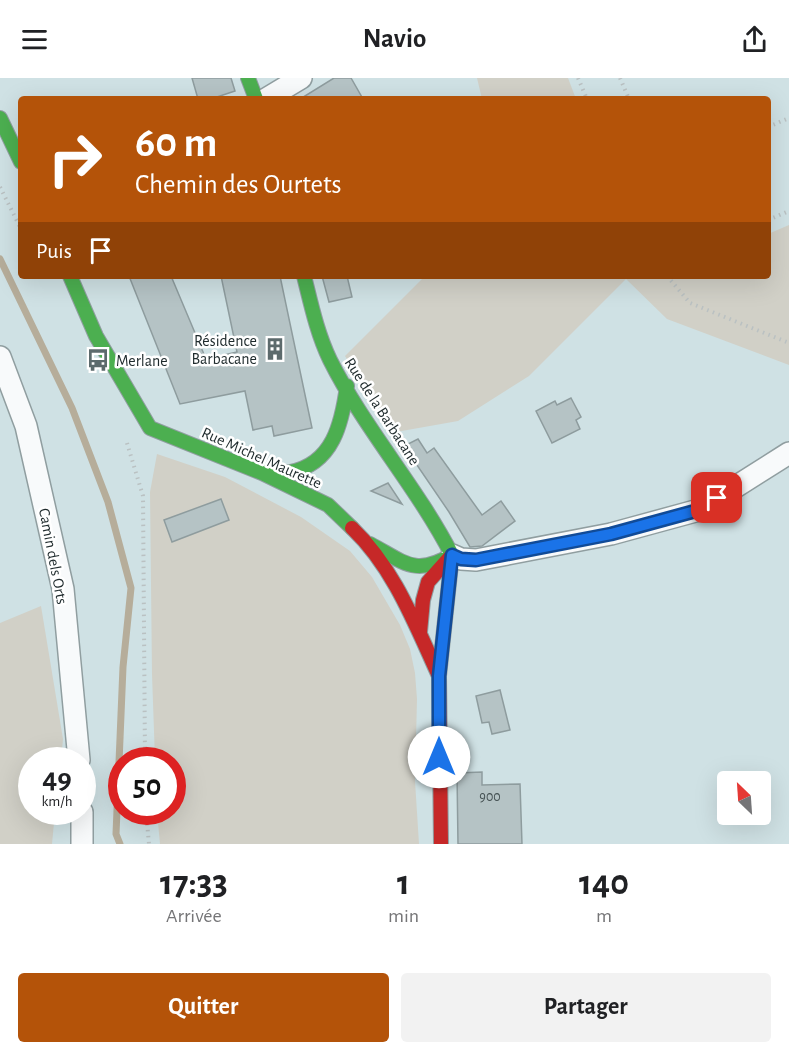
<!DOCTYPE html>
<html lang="fr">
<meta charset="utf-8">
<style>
body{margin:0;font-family:"Alegreya Sans",sans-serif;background:#f2f2f2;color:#202124;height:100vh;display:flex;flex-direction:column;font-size:22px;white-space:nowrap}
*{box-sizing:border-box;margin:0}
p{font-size:20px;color:#757577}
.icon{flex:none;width:33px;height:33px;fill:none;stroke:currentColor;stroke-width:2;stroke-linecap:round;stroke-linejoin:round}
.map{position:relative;height:766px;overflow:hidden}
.details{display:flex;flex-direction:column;background:#fff;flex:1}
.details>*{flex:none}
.hud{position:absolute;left:18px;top:18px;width:753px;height:183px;border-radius:6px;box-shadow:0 6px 24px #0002;background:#b45309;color:#fff;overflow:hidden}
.needle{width:39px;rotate:335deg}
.controls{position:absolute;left:717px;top:693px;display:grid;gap:12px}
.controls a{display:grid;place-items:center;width:54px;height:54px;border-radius:6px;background:#fff;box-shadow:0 6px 24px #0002;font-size:30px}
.speed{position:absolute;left:18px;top:669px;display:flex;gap:12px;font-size:30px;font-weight:700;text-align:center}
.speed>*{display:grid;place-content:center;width:78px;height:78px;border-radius:50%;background:#fff;box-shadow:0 6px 24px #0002;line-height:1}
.speed small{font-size:15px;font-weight:400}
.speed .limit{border:9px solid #d22;background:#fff;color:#111}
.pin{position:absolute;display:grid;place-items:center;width:51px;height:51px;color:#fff;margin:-26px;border-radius:12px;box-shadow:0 3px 9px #0006}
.me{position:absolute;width:66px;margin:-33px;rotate:0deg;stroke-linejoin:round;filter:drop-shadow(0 0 4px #0008)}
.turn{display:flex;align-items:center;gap:21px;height:126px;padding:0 18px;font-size:27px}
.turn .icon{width:78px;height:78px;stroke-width:2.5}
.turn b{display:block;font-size:42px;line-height:51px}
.then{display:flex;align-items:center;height:57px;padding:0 18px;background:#0003;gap:12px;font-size:22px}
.eta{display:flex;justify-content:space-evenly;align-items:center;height:102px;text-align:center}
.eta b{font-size:36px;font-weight:600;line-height:42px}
.cta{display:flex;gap:12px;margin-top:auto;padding:12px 18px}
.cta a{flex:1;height:69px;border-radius:6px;background:#b45309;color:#fff;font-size:24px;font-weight:600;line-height:69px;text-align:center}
.cta a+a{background:#f2f2f2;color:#202124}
header{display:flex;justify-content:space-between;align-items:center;height:78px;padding:0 18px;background:#fff;font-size:27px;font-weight:600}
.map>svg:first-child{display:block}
.green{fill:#d1d0c7}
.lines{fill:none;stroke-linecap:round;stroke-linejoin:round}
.stream{stroke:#b6ad9a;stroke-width:7}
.building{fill:#b5c3c5;stroke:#8e9c9e;stroke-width:1.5}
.street-casing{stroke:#909ea0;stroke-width:24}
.fast-casing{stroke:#909ea0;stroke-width:16}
.jam-casing{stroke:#909ea0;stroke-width:16}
.path{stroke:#bac1c2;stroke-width:4;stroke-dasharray:1.5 4.5;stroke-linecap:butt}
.street{stroke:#f8fafb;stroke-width:21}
.fast{stroke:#4caf50;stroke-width:14}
.jam{stroke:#c62828;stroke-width:14}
.route-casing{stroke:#114b97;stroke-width:15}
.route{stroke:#1a73e8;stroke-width:10}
.labels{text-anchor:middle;stroke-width:5;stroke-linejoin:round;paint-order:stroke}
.number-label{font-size:14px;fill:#445052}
.poi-label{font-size:16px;fill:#1e2a2c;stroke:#fff;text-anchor:end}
.street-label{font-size:16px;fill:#1e2a2c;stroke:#fff}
</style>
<header><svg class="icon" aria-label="menu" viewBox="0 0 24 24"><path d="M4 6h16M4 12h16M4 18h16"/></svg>Navio<svg class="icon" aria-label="share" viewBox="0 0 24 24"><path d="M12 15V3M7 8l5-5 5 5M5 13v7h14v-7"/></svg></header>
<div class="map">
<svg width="789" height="766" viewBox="0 0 789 766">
<rect width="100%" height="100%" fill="#cfe1e4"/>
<path class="green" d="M 477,0 L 568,0 L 576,21 L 482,21 Z
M 789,147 L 789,287 L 667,241 L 626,201 L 529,298 L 458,343 L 396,354 L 345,278 L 425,198 L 768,198 L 768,156 Z
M 157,376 L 225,399 L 301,439 L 350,473 L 372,499 L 400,547 L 410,571 L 415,595 L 417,621 L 415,703 L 419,766 L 160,766 L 157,734 L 172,734 L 172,682 L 155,682 L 152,596 L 150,414 Z
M 41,528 L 63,661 L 61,682 L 32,682 L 32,734 L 55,734 L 52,766 L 0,766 L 0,545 Z"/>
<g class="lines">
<path class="stream" d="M 0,181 L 72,330 L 108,424 L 131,510 L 123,589 L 116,756 L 120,766"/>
</g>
<path class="building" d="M 192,0 L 231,0 L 235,13 L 211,21 L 198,21 Z
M 334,0 L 351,0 L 363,21 L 300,21 Z
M 129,198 L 171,198 L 206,281 L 237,274 L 221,198 L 280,198 L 312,350 L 274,358 L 272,348 L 253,352 L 245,313 L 180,326 Z
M 322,198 L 347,198 L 352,219 L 329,224 Z
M 571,320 L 581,339 L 576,342 L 580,351 L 552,365 L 536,333 L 555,323 L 557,327 Z
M 418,361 L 427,375 L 434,370 L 482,437 L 501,423 L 515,443 L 482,468 L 470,469 L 449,434 L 404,368 Z
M 388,405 L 402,426 L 371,413 Z
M 221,421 L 229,442 L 172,464 L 164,442 Z
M 500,612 L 510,652 L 492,656 L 489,644 L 482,645 L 476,618 Z
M 482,694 L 482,707 L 520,706 L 522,766 L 458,766 L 457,695 Z"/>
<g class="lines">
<g class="street-casing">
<path id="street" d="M 266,21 L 301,0
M 0,279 L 26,348 L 63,511 L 79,682
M 452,477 L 461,481 L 476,482 L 611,456 L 699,432 L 789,375
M 82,734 L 82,766"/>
</g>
<g class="fast-casing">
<path id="fast" d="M 248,0 L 256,21
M 0,40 L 21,84
M 70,198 L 96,258 L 150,350 L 262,395 L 328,427 L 352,450
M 304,198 C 311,226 317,255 330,282 C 364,350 417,409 452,477
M 262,395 C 271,394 281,396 290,394 C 333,386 342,345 347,308
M 370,466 C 404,484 415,499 452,477"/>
</g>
<g class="jam-casing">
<path id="jam" d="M 352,450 C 394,490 415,546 439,598
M 420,554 L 423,522 L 428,504 L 452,477
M 441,766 L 439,598 L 452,477"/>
</g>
<path class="path" d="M 578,0 L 587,21
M 620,0 L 629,21
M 768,49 L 789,40
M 0,109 L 21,151
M 768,142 L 789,133
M 667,198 L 690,225 L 789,265
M 127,365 L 143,418 L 145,682
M 146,734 L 149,766"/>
<use href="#street" class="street"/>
<use href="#fast" class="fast"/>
<use href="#jam" class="jam"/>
</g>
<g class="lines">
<g class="route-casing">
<path id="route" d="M 439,679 L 439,598 L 452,477 L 461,481 L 476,482 L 611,456 L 699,432 L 717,420"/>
</g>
<use href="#route" class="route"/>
</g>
<defs>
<g id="building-bare" transform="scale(1.8)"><path d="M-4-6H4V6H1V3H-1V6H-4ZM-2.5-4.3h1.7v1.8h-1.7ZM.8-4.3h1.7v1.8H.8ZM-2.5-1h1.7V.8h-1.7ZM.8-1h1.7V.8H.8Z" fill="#5c6a6c" stroke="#fff" stroke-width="2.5" paint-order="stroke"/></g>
<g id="bus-bare" transform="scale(1.8)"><path d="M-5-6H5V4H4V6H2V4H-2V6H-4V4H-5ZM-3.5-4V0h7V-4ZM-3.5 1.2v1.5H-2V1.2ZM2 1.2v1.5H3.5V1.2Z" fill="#5c6a6c" stroke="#fff" stroke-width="2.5" paint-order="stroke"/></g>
</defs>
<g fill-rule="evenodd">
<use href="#building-bare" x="275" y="271"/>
<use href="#bus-bare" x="98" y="282"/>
</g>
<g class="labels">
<g class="number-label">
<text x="490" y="723">900</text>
</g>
<g class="poi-label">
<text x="257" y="268">Résidence<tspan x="257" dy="18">Barbacane</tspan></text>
<text x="116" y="288" text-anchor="start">Merlane</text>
</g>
<g class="street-label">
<text transform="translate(383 333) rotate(57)" y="6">Rue de la Barbacane</text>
<text transform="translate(262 379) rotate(24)" y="6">Rue Michel Maurette</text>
<text transform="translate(54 478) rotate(79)" y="6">Camin dels Orts</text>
</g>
</g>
</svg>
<div class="controls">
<a><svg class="needle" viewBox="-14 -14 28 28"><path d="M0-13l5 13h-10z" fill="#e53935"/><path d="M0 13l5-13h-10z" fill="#757577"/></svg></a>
</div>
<div class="speed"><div>49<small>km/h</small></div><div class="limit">50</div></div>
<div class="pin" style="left:717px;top:420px;background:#d93025"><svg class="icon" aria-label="arrive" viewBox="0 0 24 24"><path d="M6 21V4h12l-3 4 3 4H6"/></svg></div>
<svg class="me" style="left:439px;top:679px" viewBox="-20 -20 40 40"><circle r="19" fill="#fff"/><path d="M0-13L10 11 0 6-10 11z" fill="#1a73e8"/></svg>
<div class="hud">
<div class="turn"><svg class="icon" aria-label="right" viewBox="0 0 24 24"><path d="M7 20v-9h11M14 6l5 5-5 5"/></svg><div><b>60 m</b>Chemin des Ourtets</div></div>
<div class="then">Puis<svg class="icon" aria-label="arrive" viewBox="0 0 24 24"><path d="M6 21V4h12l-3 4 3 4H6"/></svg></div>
</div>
</div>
<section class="details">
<div class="eta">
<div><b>17:33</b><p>Arrivée</p></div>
<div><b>1</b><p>min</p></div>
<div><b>140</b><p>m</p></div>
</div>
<div class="cta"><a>Quitter</a><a>Partager</a></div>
</section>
